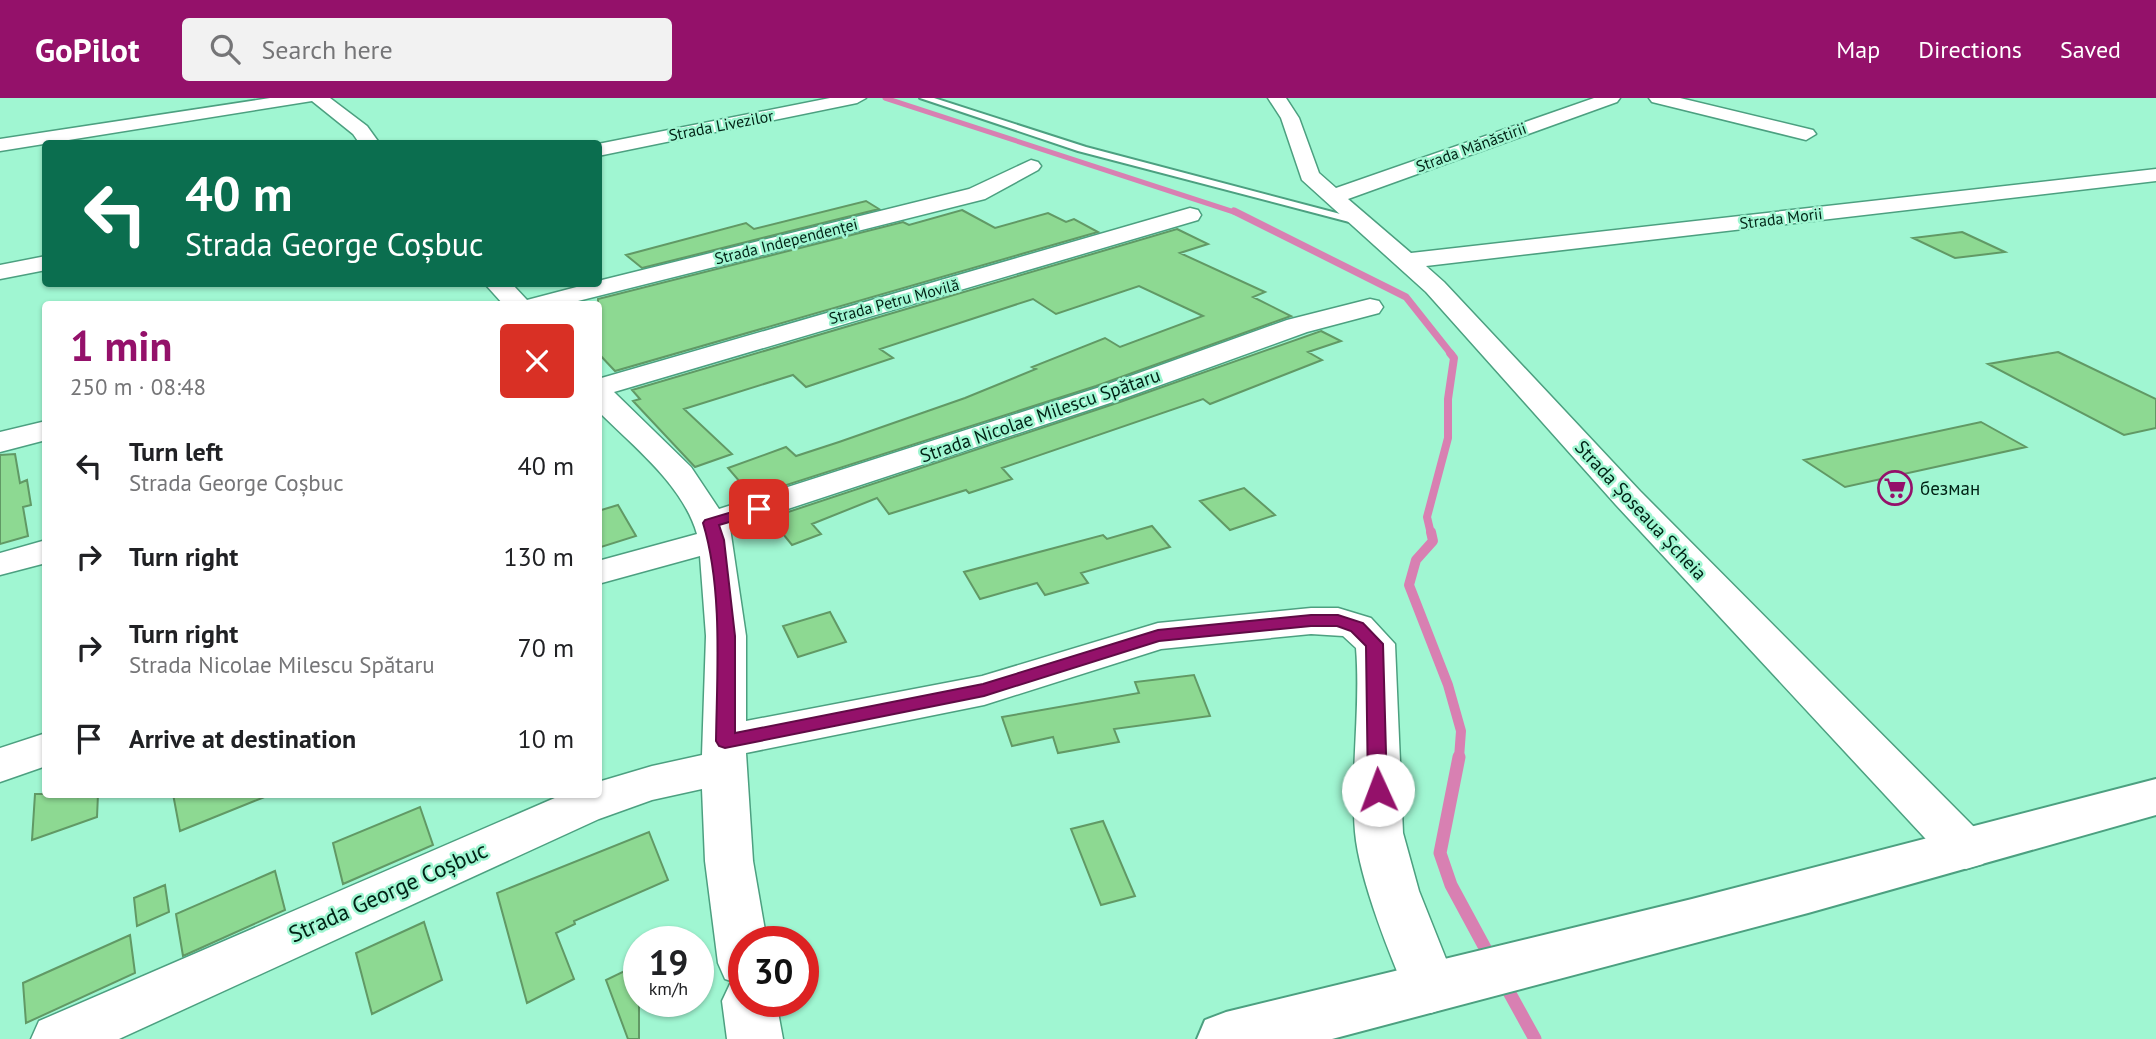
<!DOCTYPE html>
<meta charset="utf-8">
<style>
body{margin:0;font-family:"PT Sans",sans-serif;background:#f2f2f2;color:#202124;height:100vh;display:flex;flex-direction:column;font-size:26px;white-space:nowrap}
*{box-sizing:border-box;margin:0}
p{font-size:23px;color:#757577}
.icon{flex:none;width:38px;height:38px;fill:none;stroke:currentColor;stroke-width:2;stroke-linecap:round;stroke-linejoin:round}
.map{position:relative;flex:1;overflow:hidden}
.drawer{position:absolute;left:42px;top:203px;width:560px;height:497px;display:flex;flex-direction:column;background:#fff;border-radius:7px;box-shadow:0 2px 5px #0004}
.drawer>*{flex:none}
.top-card{position:absolute;left:42px;top:42px;width:560px;height:147px;border-radius:7px;box-shadow:0 2px 5px #0004;background:#0b6e4f;color:#fff;overflow:hidden}
.speed{position:absolute;left:623px;top:828px;display:flex;gap:14px;font-size:35px;font-weight:700;text-align:center}
.speed>*{display:grid;place-content:center;width:91px;height:91px;border-radius:50%;background:#fff;box-shadow:0 2px 5px #0004;line-height:1}
.speed small{font-size:18px;font-weight:400}
.speed .limit{border:10px solid #d22;background:#fff;color:#111}
.pin{position:absolute;display:grid;place-items:center;width:60px;height:60px;color:#fff;margin:-30px;border-radius:14px;box-shadow:0 4px 10px #0006}
.me{position:absolute;width:77px;margin:-38px;rotate:358deg;stroke-linejoin:round;filter:drop-shadow(0 0 5px #0008)}
.turn{display:flex;align-items:center;gap:24px;height:147px;padding:0 28px;font-size:32px}
.turn .icon{width:91px;height:91px;stroke-width:2.5}
.turn b{display:block;font-size:49px;line-height:60px}
.round{display:grid;place-items:center;flex:none;width:74px;height:74px;border-radius:7px;background:#f2f2f2}
.headline{display:flex;align-items:center;justify-content:space-between;height:119px;padding:0 28px}
h1{font-size:42px;font-weight:800;line-height:52px;color:#94116a}
ul{padding:0;list-style:none}
li{display:flex;align-items:center;gap:21px;height:91px;padding:0 28px}
li div{flex:1}
li b{display:block;font-size:26px}
li em{font-style:normal}
header{display:flex;align-items:center;gap:42px;box-sizing:border-box;height:98px;padding:0 35px;background:#94116a;color:#fff}
header strong{font-size:33px}
nav{display:flex;gap:38px;margin-inline-start:auto;font-size:24px}
.search{width:490px;height:63px;background:#f2f2f2;display:flex;align-items:center;gap:18px;box-sizing:border-box;padding:0 24px;border-radius:7px;color:#757577;font-size:26px}
.map>svg:first-child{display:block}
.lines{fill:none;stroke-linecap:round;stroke-linejoin:round}
.stream-far4{stroke:#d880b2;stroke-width:5}
.stream-far3{stroke:#d880b2;stroke-width:7}
.stream-far2{stroke:#d880b2;stroke-width:8}
.stream-far1{stroke:#d880b2;stroke-width:10}
.stream{stroke:#d880b2;stroke-width:13}
.building{fill:#8dd992;stroke:#619965;stroke-width:2}
.lane-casing{stroke:#4ca080;stroke-width:4}
.street-casing{stroke:#4ca080;stroke-width:3}
.secondary-casing{stroke:#4ca080;stroke-width:4}
.lane{fill:#fff;fill-rule:evenodd}
.street{fill:#fff;fill-rule:evenodd}
.secondary{fill:#fff;fill-rule:evenodd}
.route{fill:#94116a;stroke:#600b45;stroke-width:2}
.labels{text-anchor:middle;stroke-width:5;stroke-linejoin:round;paint-order:stroke}
.far-street-label{font-size:16px;fill:#002215;stroke:#a0f6d2}
.street-label{font-size:19px;fill:#002215;stroke:#a0f6d2}
.poi-label{font-size:19px;fill:#002215;stroke:#a0f6d2;text-anchor:start}
.near-street-label{font-size:23px;fill:#002215;stroke:#a0f6d2}
</style>
<header>
<strong>GoPilot</strong>
<div class="search"><svg class="icon" aria-label="search" viewBox="0 0 24 24"><circle cx="10" cy="10" r="6"/><path d="M15 15l6 6"/></svg>Search here</div>
<nav><a>Map</a><a>Directions</a><a>Saved</a></nav>
</header>
<div class="map">
<svg width="2156" height="941" viewBox="0 0 2156 941">
<rect width="100%" height="100%" fill="#a0f6d2"/>
<g class="lines">
<path class="stream-far4" d="M 885,0 L 1237,115"/>
<path class="stream-far3" d="M 1234,113 L 1406,199 L 1452,257"/>
<path class="stream-far2" d="M 1431,436 L 1427,419 L 1448,340 L 1448,301 L 1454,260 L 1450,255"/>
<path class="stream-far1" d="M 1431,434 L 1433,443 L 1416,462 L 1409,487 L 1448,587 L 1461,633 L 1459,660"/>
<path class="stream" d="M 1459,659 L 1440,755 L 1451,787 L 1491,861
M 1503,883 L 1535,941"/>
</g>
<path class="building" d="M 866,103 L 879,111 L 642,170 L 626,157 L 746,125 L 754,131 Z
M 962,112 L 995,130 L 1048,115 L 1066,124 L 1074,121 L 1098,134 L 615,273 L 598,255 L 598,201 L 903,124 L 909,127 Z
M 1177,131 L 1208,146 L 1180,155 L 1265,194 L 1253,199 L 1291,218 L 1096,288 L 752,398 L 728,370 L 786,349 L 796,358 L 839,344 L 965,300 L 1036,271 L 1032,269 L 1105,240 L 1120,249 L 1203,218 L 1139,188 L 1056,216 L 1033,201 L 880,251 L 893,260 L 806,289 L 793,277 L 684,311 L 732,356 L 695,369 L 633,303 L 640,301 L 632,292 Z
M 1962,134 L 2005,154 L 1955,160 L 1913,140 Z
M 1321,233 L 1341,243 L 1308,254 L 1322,262 L 1210,306 L 1203,301 L 1002,370 L 1012,381 L 969,395 L 966,392 L 889,416 L 877,400 L 812,426 L 821,436 L 792,447 L 770,420 L 1120,304 Z
M 2058,254 L 2156,301 L 2156,330 L 2124,337 L 1988,266 Z
M 1981,324 L 2026,349 L 1845,389 L 1804,362 Z
M 15,356 L 20,385 L 27,382 L 31,407 L 23,409 L 28,438 L 0,446 L 0,357 Z
M 1244,390 L 1275,417 L 1230,432 L 1200,403 Z
M 618,407 L 636,438 L 598,450 L 598,413 Z
M 1152,428 L 1170,449 L 1081,475 L 1088,485 L 1045,497 L 1037,485 L 980,501 L 964,474 L 1103,437 L 1107,441 Z
M 830,514 L 846,544 L 798,559 L 783,528 Z
M 1194,577 L 1210,618 L 1114,631 L 1119,644 L 1058,655 L 1053,639 L 1012,648 L 1002,619 L 1139,595 L 1135,584 Z
M 35,696 L 98,696 L 97,719 L 32,742 Z
M 173,696 L 267,696 L 267,698 L 180,733 Z
M 420,709 L 433,747 L 343,786 L 333,745 Z
M 1103,723 L 1135,798 L 1101,807 L 1071,731 Z
M 649,734 L 668,782 L 574,823 L 575,826 L 556,835 L 574,881 L 527,905 L 497,795 Z
M 275,773 L 285,812 L 183,858 L 176,816 Z
M 165,787 L 169,814 L 137,828 L 134,800 Z
M 424,824 L 442,882 L 372,916 L 356,855 Z
M 130,837 L 135,875 L 26,925 L 23,885 Z
M 639,866 L 639,941 L 628,941 L 606,882 Z"/>
<g class="lines">
<g class="lane-casing">
<path id="lane" d="M 920,0 L 934,0 L 1086,49 L 1363,122 L 1357,126 L 1078,53 Z"/>
</g>
<g class="street-casing">
<path id="street" d="M 270,0 L 330,0 L 367,28 L 380,46 L 360,46 L 353,36 L 312,3 L 0,53 L 0,41 Z
M 830,0 L 866,0 L 857,5 L 598,58 L 598,46 Z
M 1268,0 L 1286,0 L 1299,20 L 1319,75 L 1336,90 L 1594,0 L 1620,0 L 1617,4 L 1348,101 L 1411,155 L 2156,71 L 2156,83 L 1426,168 L 1444,184 L 1640,393 L 1983,738 L 1990,752 L 1983,766 L 1966,771 L 1949,766 L 1616,407 L 1426,194 L 1302,82 L 1281,20 Z
M 1649,0 L 1680,0 L 1813,32 L 1816,36 L 1806,42 L 1652,4 Z
M 1031,62 L 1038,64 L 1041,68 L 1038,72 L 985,101 L 566,206 L 503,206 L 485,186 L 512,186 L 527,202 L 588,186 L 598,186 L 598,183 L 969,91 Z
M 1190,110 L 1198,112 L 1201,117 L 1198,122 L 614,294 L 691,369 L 719,411 L 1097,290 L 1287,222 L 1370,201 L 1379,203 L 1383,209 L 1379,215 L 1307,234 L 1119,302 L 730,430 L 746,538 L 746,623 L 982,578 L 1158,525 L 1311,510 L 1338,510 L 1371,520 L 1395,546 L 1403,735 L 1419,793 L 1458,891 L 1450,908 L 1431,915 L 1412,908 C 1392,864 1359,781 1355,734 C 1350,673 1361,611 1356,550 L 1343,538 L 1311,536 L 1161,551 L 984,607 L 746,655 L 753,763 L 767,844 L 744,844 L 744,903 L 776,903 L 783,941 L 727,941 L 722,903 L 730,886 L 734,884 L 725,881 L 718,865 L 705,763 L 702,691 L 652,702 L 599,721 L 119,941 L 31,941 L 39,923 L 564,696 L 598,696 L 598,684 L 652,668 L 702,657 L 706,538 L 700,458 L 598,486 L 598,463 L 697,436 C 683,387 633,348 598,313 L 598,281 Z
M 46,158 L 46,172 L 0,181 L 0,167 Z
M 46,323 L 46,342 L 0,354 L 0,334 Z
M 46,442 L 46,465 L 0,477 L 0,455 Z
M 46,635 L 46,668 L 0,684 L 0,650 Z"/>
</g>
<g class="secondary-casing">
<path id="secondary" d="M 2156,681 L 2156,717 L 1808,815 L 1332,941 L 1197,941 L 1205,922 L 1226,914 L 1692,801 Z"/>
</g>
<use href="#lane" class="lane"/>
<use href="#street" class="street"/>
<use href="#secondary" class="secondary"/>
</g>
<path class="route" d="M 759,406 L 764,407 L 767,411 L 764,414 L 719,427 L 724,442 L 735,538 L 735,635 L 983,586 L 1158,532 L 1311,517 L 1338,517 L 1363,525 L 1383,546 L 1387,692 L 1385,697 L 1378,699 L 1371,697 L 1368,692 L 1366,548 L 1351,533 L 1337,528 L 1311,528 L 1159,543 L 984,598 L 725,650 L 719,648 L 716,643 C 717,574 723,491 703,425 L 705,422 Z"/>
<defs>
<g id="supermarket-ring" transform="scale(1.75)"><circle r="9.5" fill="#a0f6d2" stroke="#94116a" stroke-width="1.5"/><path d="M-6-5.5h2.5l.6 2H6L4.5 2H-2.5L-4.4-4H-6ZM-1.5 3.2a1.3 1.3 0 1 0 .1 0ZM3 3.2a1.3 1.3 0 1 0 .1 0Z" fill="#94116a"/></g>
</defs>
<g fill-rule="evenodd">
<use href="#supermarket-ring" x="1895" y="390"/>
</g>
<g class="labels">
<g class="far-street-label">
<text transform="translate(721 27) rotate(-11)" y="6">Strada Livezilor</text>
<text transform="translate(1471 49) rotate(-20)" y="6">Strada Mănăstirii</text>
<text transform="translate(1781 120) rotate(-7)" y="6">Strada Morii</text>
<text transform="translate(786 143) rotate(-14)" y="6">Strada Independenței</text>
<text transform="translate(894 203) rotate(-15)" y="6">Strada Petru Movilă</text>
</g>
<g class="street-label">
<text transform="translate(1040 317) rotate(-19)" y="7">Strada Nicolae Milescu Spătaru</text>
<text transform="translate(1641 412) rotate(47)" y="7">Strada Șoseaua Șcheia</text>
</g>
<g class="poi-label">
<text x="1920" y="397">безман</text>
</g>
<g class="near-street-label">
<text transform="translate(388 794) rotate(-24)" y="8">Strada George Coșbuc</text>
</g>
</g>
</svg>
<div class="speed"><div>19<small>km/h</small></div><div class="limit">30</div></div>
<div class="pin" style="left:759px;top:411px;background:#d93025"><svg class="icon" aria-label="arrive" viewBox="0 0 24 24"><path d="M6 21V4h12l-3 4 3 4H6"/></svg></div>
<svg class="me" style="left:1378px;top:692px" viewBox="-20 -20 40 40"><circle r="19" fill="#fff"/><path d="M0-13L10 11 0 6-10 11z" fill="#94116a"/></svg>
<div class="top-card">
<div class="turn"><svg class="icon" aria-label="left" viewBox="0 0 24 24"><path d="M17 20v-9H6M10 6l-5 5 5 5"/></svg><div><b>40 m</b>Strada George Coșbuc</div></div>
</div>
<section class="drawer">
<div class="headline"><div><h1>1 min</h1><p>250 m · 08:48</p></div><a class="round" style="background:#d93025;color:#fff"><svg class="icon" aria-label="close" viewBox="0 0 24 24"><path d="M6 6l12 12M18 6L6 18"/></svg></a></div>
<ul>
<li><svg class="icon" aria-label="left" viewBox="0 0 24 24"><path d="M17 20v-9H6M10 6l-5 5 5 5"/></svg><div><b>Turn left</b><p>Strada George Coșbuc</p></div><em>40 m</em></li>
<li><svg class="icon" aria-label="right" viewBox="0 0 24 24"><path d="M7 20v-9h11M14 6l5 5-5 5"/></svg><div><b>Turn right</b></div><em>130 m</em></li>
<li><svg class="icon" aria-label="right" viewBox="0 0 24 24"><path d="M7 20v-9h11M14 6l5 5-5 5"/></svg><div><b>Turn right</b><p>Strada Nicolae Milescu Spătaru</p></div><em>70 m</em></li>
<li><svg class="icon" aria-label="arrive" viewBox="0 0 24 24"><path d="M6 21V4h12l-3 4 3 4H6"/></svg><div><b>Arrive at destination</b></div><em>10 m</em></li>
</ul>
</section>
</div>
